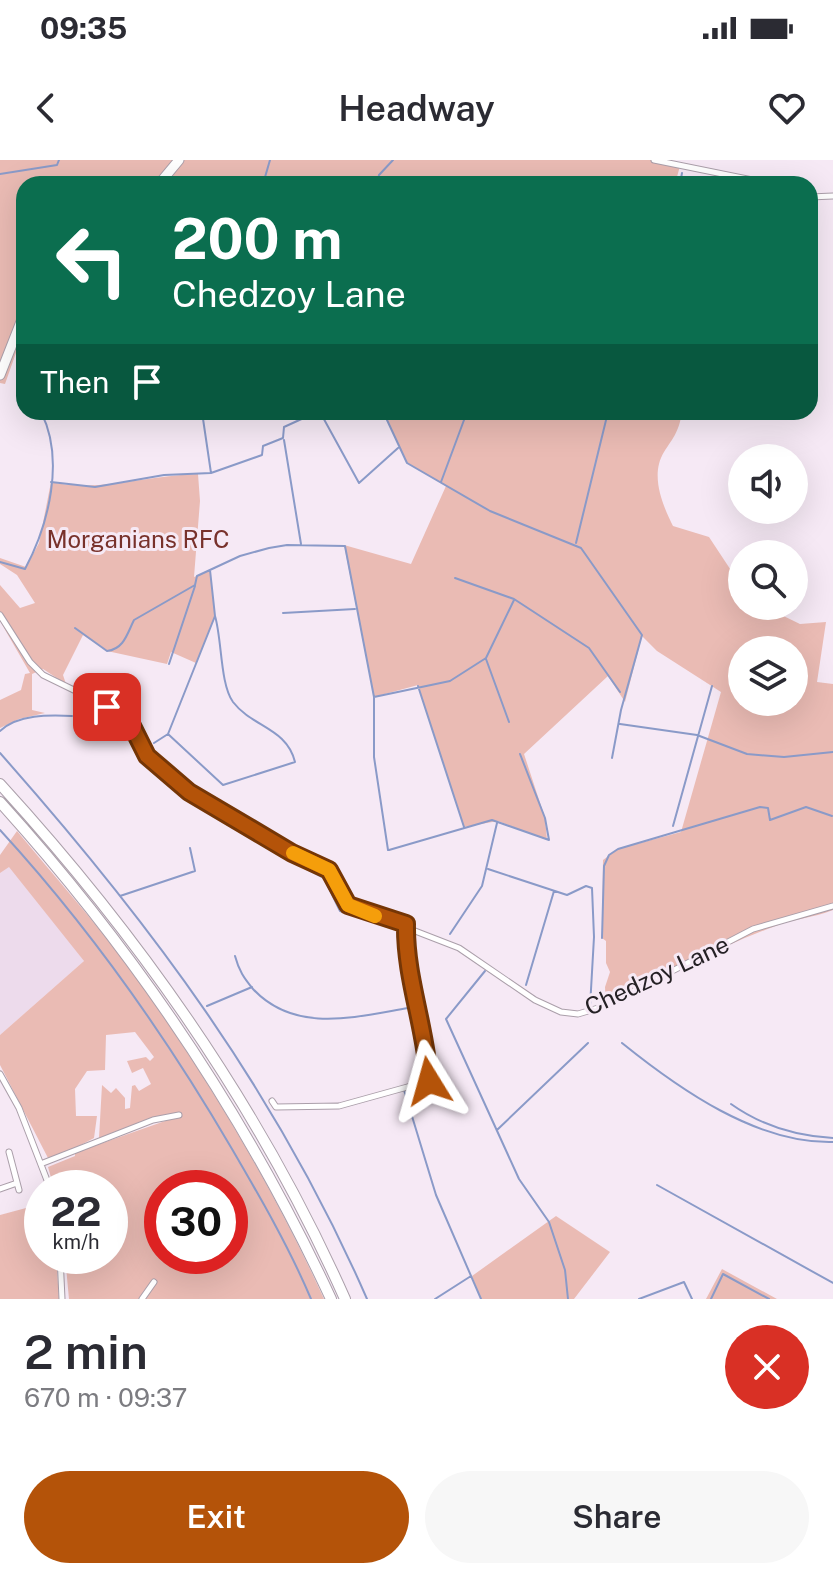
<!DOCTYPE html>
<meta charset="utf-8">
<style>
body{margin:0;font-family:"Public Sans",sans-serif;background:#f7f7f7;color:#2b2b33;height:100vh;display:flex;flex-direction:column;font-size:30px;white-space:nowrap}
*{box-sizing:border-box;margin:0}
p{font-size:26px;color:#7c7c81}
.icon{flex:none;width:44px;height:44px;fill:none;stroke:currentColor;stroke-width:2;stroke-linecap:round;stroke-linejoin:round}
.map{position:relative;height:1139px;overflow:hidden}
.side{display:flex;flex-direction:column;background:#fff;flex:1}
.side>*{flex:none}
.banner{position:absolute;left:16px;top:16px;width:802px;height:244px;border-radius:24px;box-shadow:0 8px 32px #0002;background:#0b6e4f;color:#fff;overflow:hidden}
.fabs{position:absolute;left:728px;top:284px;display:grid;gap:16px}
.fabs a{display:grid;place-items:center;width:80px;height:80px;border-radius:50%;background:#fff;box-shadow:0 8px 32px #0002;font-size:40px}
.speed{position:absolute;left:24px;top:1010px;display:flex;gap:16px;font-size:40px;font-weight:700;text-align:center}
.speed>*{display:grid;place-content:center;width:104px;height:104px;border-radius:50%;background:#fff;box-shadow:0 8px 32px #0002;line-height:1}
.speed small{font-size:20px;font-weight:400}
.speed .limit{border:12px solid #d22;background:#fff;color:#111}
.pin{position:absolute;display:grid;place-items:center;width:68px;height:68px;color:#fff;margin:-34px;border-radius:16px;box-shadow:0 4px 12px #0006}
.me{position:absolute;width:88px;margin:-44px;rotate:352deg;stroke-linejoin:round;filter:drop-shadow(0 0 6px #0008)}
.turn{display:flex;align-items:center;gap:28px;height:168px;padding:0 24px;font-size:36px}
.turn .icon{width:104px;height:104px;stroke-width:2.5}
.turn b{display:block;font-size:56px;line-height:68px}
.then{display:flex;align-items:center;height:76px;padding:0 24px;background:#0003;gap:16px;font-size:30px}
.round{display:grid;place-items:center;flex:none;width:84px;height:84px;border-radius:42px;background:#f7f7f7}
.headline{display:flex;align-items:center;justify-content:space-between;height:136px;padding:0 24px}
h1{font-size:48px;font-weight:600;line-height:60px}
.action{display:flex;gap:16px;margin-top:auto;padding:16px 24px}
.action a{flex:1;height:92px;border-radius:48px;background:#b45309;color:#fff;font-size:32px;font-weight:600;line-height:92px;text-align:center}
.action a+a{background:#f7f7f7;color:#2b2b33}
.status{display:flex;justify-content:space-between;align-items:center;height:56px;padding:0 40px;background:#fff;direction:ltr}
.status svg{height:22px;fill:currentColor}
header{display:flex;justify-content:space-between;align-items:center;height:104px;padding:0 24px;background:#fff;font-size:36px;font-weight:600}
.map>svg:first-child{display:block}
.built{fill:#eddbec}
.green{fill:#eabbb4;fill-rule:evenodd}
.lines{fill:none;stroke-linecap:round;stroke-linejoin:round}
.stream{stroke:#8a9ac8;stroke-width:2}
.street-casing{stroke:#ab9faa;stroke-width:7}
.primary-casing{stroke:#ab9faa;stroke-width:11}
.highway-casing{stroke:#ab9faa;stroke-width:12}
.street{stroke:#fff;stroke-width:5}
.primary{stroke:#fff;stroke-width:9}
.highway{stroke:#fff;stroke-width:10}
.route-casing{stroke:#753606;stroke-width:20}
.route{stroke:#b45309;stroke-width:14}
.slow{stroke:#f59e0b;stroke-width:14}
.labels{text-anchor:middle;stroke-width:6;stroke-linejoin:round;paint-order:stroke}
.park-label{font-size:24px;fill:#78312b;stroke:#f6e9f5}
.street-label{font-size:24px;fill:#252125;stroke:#f6e9f5}
</style>
<div class="status"><b>09:35</b><svg viewBox="0 0 49 12"><path d="M0 12V9h3v3zM5 12V6h3v6zM10 12V3h3v9zM15 12V0h3v12zM26 1h20v11H26zM47 4h2v5h-2z"/></svg></div>
<header><svg class="icon" aria-label="back" viewBox="0 0 24 24"><path d="M15 5l-7 7 7 7"/></svg>Headway<svg class="icon" aria-label="heart" viewBox="0 0 24 24"><path d="M12 20l-8-8c-3-5 5-10 8-4 3-6 11-1 8 4z"/></svg></header>
<div class="map">
<svg width="833" height="1139" viewBox="0 0 833 1139">
<rect width="100%" height="100%" fill="#f6e9f5"/>
<path class="built" d="M 5,691 L 84,801 L 0,875 L 0,697 Z"/>
<path class="green" d="M 0,0 L 667,0 L 680,6 L 675,24 L 24,24 L 24,170 L 5,224 L 0,223 Z
M 390,252 L 682,252 C 679,271 674,277 664,292 C 650,315 662,344 673,366 L 709,377 L 742,427 L 742,446 L 763,446 L 800,464 L 826,462 L 817,522 L 833,524 L 833,750 C 813,758 792,759 773,767 C 718,787 666,817 615,846 L 606,847 L 605,827 L 610,812 L 606,803 L 606,781 L 602,778 L 603,700 L 618,689 L 681,672 L 721,532 L 657,491 L 642,476 L 625,542 L 608,516 L 524,594 L 545,658 L 547,680 L 498,661 L 464,667 L 418,525 L 374,537 L 344,385 L 411,404 L 446,326 L 407,303 L 387,260 ZM 742,490 L 794,490 L 794,542 L 742,542 Z
M 198,314 L 200,341 L 194,417 L 210,410 L 215,456 L 196,503 L 171,492 L 167,504 L 107,491 L 83,475 L 63,515 L 66,524 L 43,509 L 32,514 L 32,550 L 45,553 L 19,559 L 0,568 L 0,540 L 21,530 L 25,514 L 30,513 L 0,461 L 0,425 L 20,448 L 35,443 L 17,415 L 0,404 L 0,398 L 26,407 L 39,383 L 51,322 C 100,333 147,315 198,314 Z
M 17,671 C 54,716 94,760 129,808 C 204,911 271,1023 324,1139 L 69,1139 L 65,1096 L 110,1096 L 110,1028 L 54,1028 L 48,1007 L 75,996 L 75,988 L 48,998 L 0,905 L 0,875 L 84,801 L 9,707 L 0,713 L 0,695 ZM 135,872 L 154,897 L 150,901 L 146,897 L 127,901 L 132,913 L 143,908 L 151,924 L 139,931 L 135,925 L 132,926 L 130,948 L 125,949 L 125,938 L 116,928 L 111,933 L 102,925 L 99,978 L 160,957 L 165,961 L 77,992 L 77,987 L 94,978 L 97,956 L 76,956 L 75,929 L 87,911 L 105,910 L 106,875 ZM 162,1028 L 230,1028 L 230,1096 L 162,1096 Z
M 26,1048 L 27,1052 L 42,1048 L 42,1096 L 56,1096 L 59,1139 L 0,1139 L 0,1055 Z
M 556,1056 L 610,1092 L 574,1139 L 481,1139 L 472,1116 Z
M 722,1109 L 777,1139 L 706,1139 Z"/>
<g class="lines">
<path class="stream" d="M 0,14 L 57,5 L 59,0
M 263,24 L 270,0
M 377,24 L 379,15 L 393,0
M 680,24 L 682,13
M 202,252 L 211,313
M 320,252 L 359,323 L 398,288
M 390,252 L 387,260 L 407,303 L 490,351 L 581,388 L 642,475 L 621,550 L 612,598
M 284,280 L 301,384
M 51,322 L 95,327 L 164,315 L 211,313 L 262,295 L 263,286 L 283,278 L 284,267 L 317,252
M 441,322 L 467,252
M 576,383 L 608,252
M 0,402 L 25,409 C 49,364 65,299 41,252
M 455,418 L 514,439 L 589,488 L 620,532
M 283,453 L 355,449
M 75,468 L 107,491 C 124,489 127,474 134,460 L 195,425 L 197,416 L 240,396 L 269,388 L 287,385 L 345,386 L 374,537 L 374,597 L 388,690
M 486,499 L 509,562
M 169,504 L 195,426
M 418,526 L 464,667
M 374,537 L 450,521 L 486,498 L 514,440
M 620,564 L 697,575 L 747,594 L 784,597 L 833,592
M 0,571 C 18,554 49,555 72,556
M 168,574 L 223,625 L 295,602 C 287,568 252,567 233,542 C 220,524 222,479 215,456
M 154,583 L 168,574 L 215,456 L 210,410
M 0,593 C 149,761 277,932 367,1139
M 673,666 L 712,526
M 0,670 C 89,767 166,876 232,989 C 260,1037 289,1087 311,1139
M 389,690 L 492,660 L 549,680 L 545,658 L 520,594
M 288,699 L 324,718 L 340,751 L 401,770
M 488,709 L 567,735 L 586,726 L 592,728 L 594,777 L 590,847
M 120,736 L 195,711 L 190,688
M 450,774 L 482,726 L 497,663
M 602,778 L 604,706 L 609,695 L 618,689 L 760,647 L 768,648 L 770,660 L 806,647 L 832,656
M 235,796 C 239,811 244,818 253,829 C 295,874 355,857 408,848
M 485,811 L 446,859 L 519,1019 L 549,1062 L 565,1110 L 568,1139
M 526,825 L 554,731
M 207,846 L 252,827
M 622,883 C 679,929 757,984 833,982
M 404,930 L 436,1035 L 481,1139
M 731,944 C 762,966 795,976 833,978
M 497,970 L 588,883
M 657,1025 L 833,1123
M 435,1139 L 471,1116
M 639,1139 L 684,1122 L 692,1139
M 711,1139 L 723,1114 L 769,1139"/>
<g class="street-casing">
<path id="street" d="M 654,0 L 772,24
M 810,37 L 833,36
M 0,455 L 30,502 L 43,515 L 127,556 L 140,585 L 162,611 L 189,632 L 292,693 L 329,710 L 348,745 L 459,788 L 535,840 L 561,852 L 578,854 L 605,846 L 753,769 L 833,746
M 0,914 L 19,948 L 50,1028
M 272,941 L 276,947 L 339,946 L 429,921 C 426,868 405,818 406,764
M 9,992 L 19,1030
M 43,1003 L 153,960 L 179,955
M 0,1029 L 17,1023
M 60,1096 L 62,1139
M 142,1139 L 154,1122"/>
</g>
<g class="primary-casing">
<path id="primary" d="M 159,24 L 179,0
M 0,215 L 24,154"/>
</g>
<g class="highway-casing">
<path id="highway" d="M 0,624 C 139,776 261,950 345,1139
M 0,642 C 134,790 247,958 331,1139"/>
</g>
<use href="#street" class="street"/>
<use href="#primary" class="primary"/>
<use href="#highway" class="highway"/>
</g>
<g class="lines">
<g class="route-casing">
<path id="route" d="M 107,547 L 127,556 L 147,596 L 189,632 L 292,693 L 329,710 L 348,745 L 406,764 C 405,818 426,868 429,921"/>
</g>
<use href="#route" class="route"/>
<path class="slow" d="M 293,693 L 329,710 L 348,745 L 375,756"/>
</g>
<g class="labels">
<g class="park-label">
<text x="138" y="388">Morganians RFC</text>
</g>
<g class="street-label">
<text transform="translate(657 816) rotate(-25)" y="8">Chedzoy Lane</text>
</g>
</g>
</svg>
<div class="fabs">
<a><svg class="icon" aria-label="sound" viewBox="0 0 24 24"><path d="M4 9h4l5-4v14l-5-4H4zM17 9q2 3 0 6"/></svg></a>
<a><svg class="icon" aria-label="search" viewBox="0 0 24 24"><circle cx="10" cy="10" r="6"/><path d="M15 15l6 6"/></svg></a>
<a><svg class="icon" aria-label="layers" viewBox="0 0 24 24"><path d="M12 4l9 5-9 5-9-5zM3 14l9 5 9-5"/></svg></a>
</div>
<div class="speed"><div>22<small>km/h</small></div><div class="limit">30</div></div>
<div class="pin" style="left:107px;top:547px;background:#d93025"><svg class="icon" aria-label="arrive" viewBox="0 0 24 24"><path d="M6 21V4h12l-3 4 3 4H6"/></svg></div>
<svg class="me" style="left:429px;top:921px" viewBox="-20 -20 40 40"><path d="M0-17L14 15 0 8-14 15z" fill="#b45309" stroke="#fff" stroke-width="4"/></svg>
<div class="banner">
<div class="turn"><svg class="icon" aria-label="left" viewBox="0 0 24 24"><path d="M17 20v-9H6M10 6l-5 5 5 5"/></svg><div><b>200 m</b>Chedzoy Lane</div></div>
<div class="then">Then<svg class="icon" aria-label="arrive" viewBox="0 0 24 24"><path d="M6 21V4h12l-3 4 3 4H6"/></svg></div>
</div>
</div>
<section class="side">
<div class="headline"><div><h1>2 min</h1><p>670 m · 09:37</p></div><a class="round" style="background:#d93025;color:#fff"><svg class="icon" aria-label="close" viewBox="0 0 24 24"><path d="M6 6l12 12M18 6L6 18"/></svg></a></div>
<div class="action"><a>Exit</a><a>Share</a></div>
</section>
